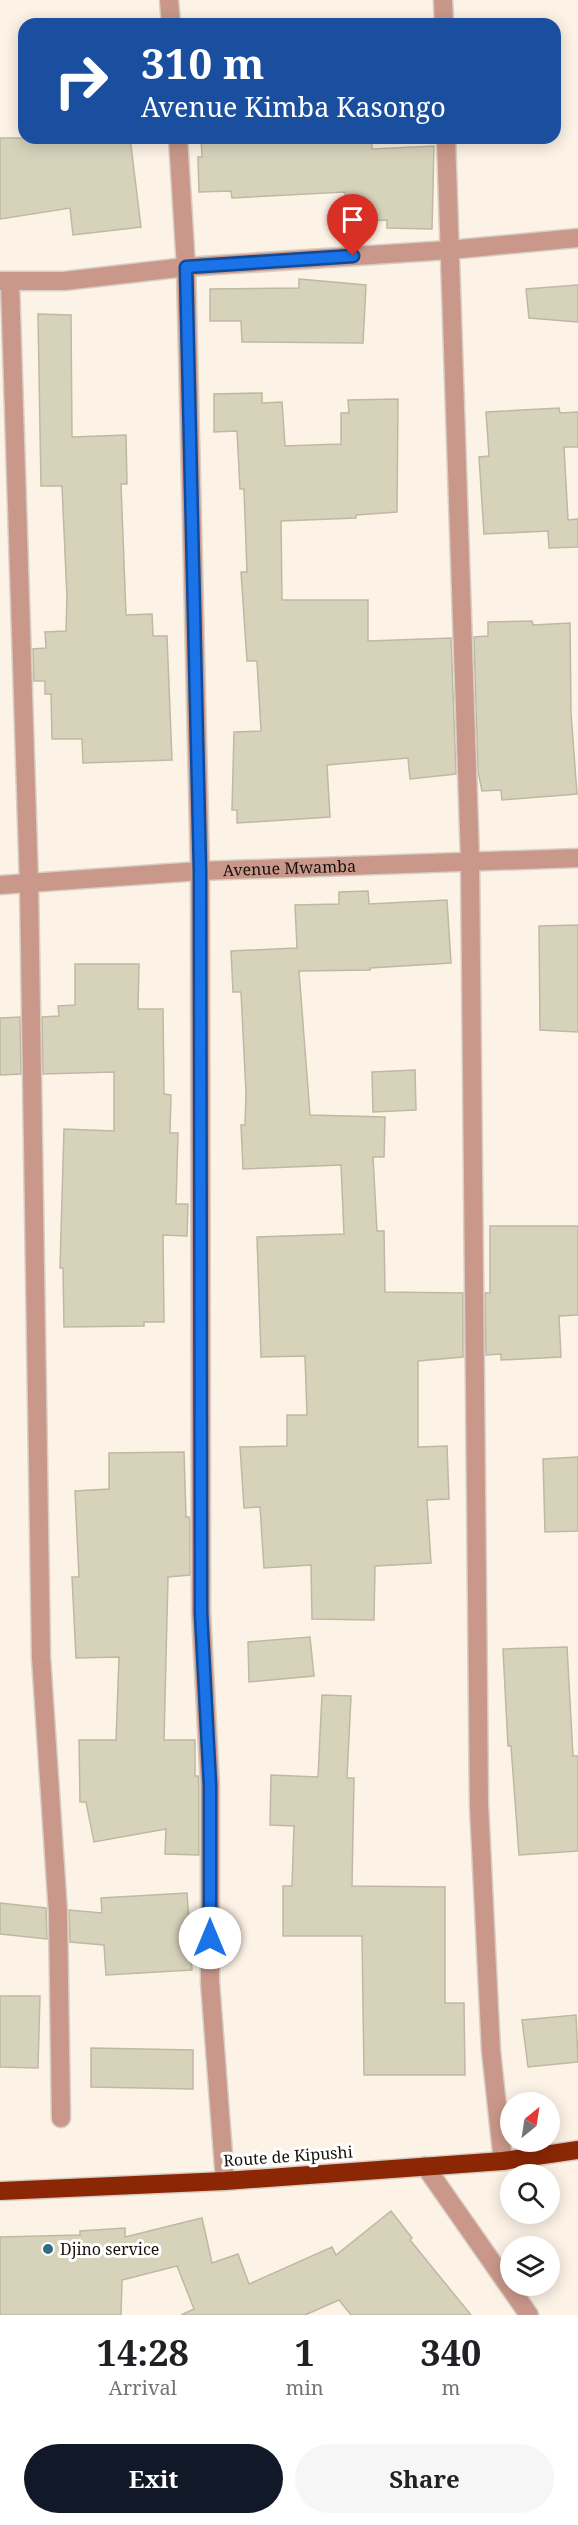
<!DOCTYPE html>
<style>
body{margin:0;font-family:"Noto Serif",serif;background:#f6f6f6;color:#202124;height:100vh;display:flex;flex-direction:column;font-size:22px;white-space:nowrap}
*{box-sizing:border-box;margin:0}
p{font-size:20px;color:#757577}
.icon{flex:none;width:33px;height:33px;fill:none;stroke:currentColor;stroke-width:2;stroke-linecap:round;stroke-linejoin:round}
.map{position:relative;height:2315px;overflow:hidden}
.sheet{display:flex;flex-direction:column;background:#fff;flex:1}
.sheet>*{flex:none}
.hud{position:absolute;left:18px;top:18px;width:543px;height:126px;border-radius:18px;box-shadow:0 3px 15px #0003;background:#1a4fa0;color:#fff;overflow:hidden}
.needle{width:39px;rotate:30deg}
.buttons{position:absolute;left:500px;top:2092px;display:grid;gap:12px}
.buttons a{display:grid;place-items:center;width:60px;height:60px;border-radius:50%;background:#fff;box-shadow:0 3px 15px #0003;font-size:30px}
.pin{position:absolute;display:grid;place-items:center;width:51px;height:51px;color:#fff;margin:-62px -26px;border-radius:50% 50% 50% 0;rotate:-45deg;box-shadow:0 0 6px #0007}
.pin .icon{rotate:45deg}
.me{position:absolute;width:66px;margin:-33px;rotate:0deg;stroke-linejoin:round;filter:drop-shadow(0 0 4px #0008)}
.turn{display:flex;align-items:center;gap:21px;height:126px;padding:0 24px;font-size:27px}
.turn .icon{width:78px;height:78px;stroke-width:2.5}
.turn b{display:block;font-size:42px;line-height:51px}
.eta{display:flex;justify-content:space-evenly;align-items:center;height:102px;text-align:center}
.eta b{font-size:36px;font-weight:700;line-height:42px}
.primary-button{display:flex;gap:12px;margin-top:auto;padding:12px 24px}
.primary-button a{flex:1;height:69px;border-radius:36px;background:#111827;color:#fff;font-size:24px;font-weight:700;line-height:69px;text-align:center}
.primary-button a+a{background:#f6f6f6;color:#202124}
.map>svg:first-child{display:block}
.building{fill:#d7d3bb;stroke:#bdb9a2;stroke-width:1.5}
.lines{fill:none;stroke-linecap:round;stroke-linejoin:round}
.minor-casing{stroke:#d8cec3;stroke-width:21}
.highway-casing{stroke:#d8cec3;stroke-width:21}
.minor{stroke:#ca988a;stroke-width:18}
.highway{stroke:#8b2704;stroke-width:18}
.route-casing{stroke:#114b97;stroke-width:15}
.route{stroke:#1a73e8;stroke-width:10}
.poi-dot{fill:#326d85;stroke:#fff;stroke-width:2}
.labels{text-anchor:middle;stroke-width:6;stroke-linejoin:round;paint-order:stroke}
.street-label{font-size:16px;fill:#16100a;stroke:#fff}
.poi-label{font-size:16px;fill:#16100a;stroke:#fff;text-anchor:start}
</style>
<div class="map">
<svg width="578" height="2315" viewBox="0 0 578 2315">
<rect width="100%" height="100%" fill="#fdf2e6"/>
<path class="building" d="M 0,138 L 130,138 L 141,227 L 73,235 L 70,208 L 0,219 Z
M 201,138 L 372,138 L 372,149 L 434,146 L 432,229 L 387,228 L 387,220 L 347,222 L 345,192 L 232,198 L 231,191 L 199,192 L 198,157 L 202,157 Z
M 299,279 L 366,285 L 363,343 L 242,342 L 241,321 L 210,321 L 210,289 L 299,288 Z
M 578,285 L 578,322 L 529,318 L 526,289 Z
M 38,314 L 71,315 L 72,437 L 126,435 L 127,484 L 121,484 L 126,615 L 152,614 L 153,636 L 167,636 L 172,760 L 83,763 L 82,739 L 52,739 L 51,694 L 45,694 L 45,681 L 34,681 L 33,649 L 46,648 L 45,632 L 66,631 L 67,597 L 62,486 L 41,486 Z
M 262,393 L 262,403 L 282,402 L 285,446 L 341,444 L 341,413 L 349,413 L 348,400 L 398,399 L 397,512 L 356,515 L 356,518 L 281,521 L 282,600 L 368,600 L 368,641 L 451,638 L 456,774 L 410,779 L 408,758 L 327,765 L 330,817 L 237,823 L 237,810 L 232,810 L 234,732 L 261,731 L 257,661 L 247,661 L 241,572 L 247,572 L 244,489 L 240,489 L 237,431 L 214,432 L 214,394 Z
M 559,408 L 560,413 L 578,412 L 578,447 L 564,447 L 568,520 L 578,519 L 578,547 L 549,548 L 548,531 L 484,534 L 479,457 L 489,456 L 486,412 Z
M 532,621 L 533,625 L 570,623 L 571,713 L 577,794 L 502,800 L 501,790 L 482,791 L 478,772 L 474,637 L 488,636 L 488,622 Z
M 368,891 L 369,904 L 447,900 L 451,963 L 370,968 L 370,970 L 299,971 L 310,1115 L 385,1117 L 384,1157 L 373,1157 L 377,1231 L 384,1231 L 385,1292 L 463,1293 L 463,1357 L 418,1361 L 418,1447 L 447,1446 L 449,1499 L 427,1500 L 431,1563 L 375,1566 L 374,1620 L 312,1619 L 311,1565 L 264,1568 L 260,1507 L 244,1508 L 240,1447 L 287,1446 L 287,1415 L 307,1415 L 305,1356 L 261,1357 L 257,1237 L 344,1234 L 341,1165 L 243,1169 L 241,1125 L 245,1125 L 246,1093 L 241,992 L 233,992 L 231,951 L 297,948 L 295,905 L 339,904 L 339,892 Z
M 578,925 L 578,1032 L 540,1030 L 539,926 Z
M 75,964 L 139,964 L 138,1009 L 163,1009 L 164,1094 L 171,1095 L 170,1133 L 178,1133 L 176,1204 L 188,1204 L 187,1236 L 163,1235 L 164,1322 L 144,1322 L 144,1326 L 64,1327 L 63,1268 L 60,1268 L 64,1129 L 114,1131 L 114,1072 L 43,1074 L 42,1017 L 59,1016 L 58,1006 L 75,1005 Z
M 20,1017 L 21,1074 L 0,1075 L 0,1018 Z
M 415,1070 L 416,1110 L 373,1112 L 372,1072 Z
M 490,1226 L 578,1226 L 578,1315 L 559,1316 L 561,1357 L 501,1360 L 501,1354 L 486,1355 L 485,1293 L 490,1293 Z
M 184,1452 L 186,1517 L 189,1517 L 190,1522 L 190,1575 L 168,1577 L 164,1740 L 195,1740 L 195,1776 L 198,1776 L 199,1785 L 199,1855 L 165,1854 L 166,1829 L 94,1842 L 86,1802 L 80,1802 L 79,1740 L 116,1740 L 119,1657 L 76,1658 L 72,1577 L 79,1577 L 75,1491 L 109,1489 L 109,1453 Z
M 578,1457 L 578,1531 L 545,1532 L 543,1459 Z
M 310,1637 L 314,1676 L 249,1682 L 248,1642 Z
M 567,1647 L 573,1756 L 578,1756 L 578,1851 L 519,1855 L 511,1746 L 508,1746 L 503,1649 Z
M 322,1695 L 351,1696 L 347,1778 L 354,1778 L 352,1886 L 445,1887 L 445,2003 L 464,2003 L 465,2075 L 364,2075 L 362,1936 L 283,1936 L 283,1886 L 292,1886 L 294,1826 L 270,1825 L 271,1775 L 318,1777 Z
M 187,1893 L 192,1970 L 106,1975 L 104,1945 L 70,1942 L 69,1910 L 102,1913 L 101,1898 Z
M 0,1903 L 46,1908 L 47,1939 L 0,1934 Z
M 0,1996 L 40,1996 L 38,2068 L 0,2067 Z
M 576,2015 L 578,2062 L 528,2067 L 522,2020 Z
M 91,2048 L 193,2050 L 193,2089 L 91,2087 Z
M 391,2211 L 412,2238 L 410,2240 L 471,2315 L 351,2315 L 339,2300 L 305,2315 L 181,2315 L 194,2309 L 177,2266 L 122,2280 L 121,2315 L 0,2315 L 0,2237 L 80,2235 L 80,2231 L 125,2228 L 125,2237 L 202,2218 L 212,2263 L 238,2254 L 249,2284 L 332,2247 L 336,2255 Z"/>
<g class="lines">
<g class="minor-casing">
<g id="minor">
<path d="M 169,0 L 171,24"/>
<path d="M 443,0 L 444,24"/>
<path d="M 178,138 L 186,267 L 200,871 L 201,1613 L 210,1785 L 210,1982 L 225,2181"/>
<path d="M 446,138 L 470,859 L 479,1805 L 491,2051 L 503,2161"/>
<path d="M 0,281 L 64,281 L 186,267 L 449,250 L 578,238"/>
<path d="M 10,283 L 29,884 L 41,1657 L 58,1913 L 61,2118"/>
<path id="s1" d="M 0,885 L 200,871 L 578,858"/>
<path d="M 425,2166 L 529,2315"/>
</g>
</g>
<g class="highway-casing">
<path id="highway" d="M 0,2191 L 225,2181 L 503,2161 L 578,2150"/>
</g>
<use href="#minor" class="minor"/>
<use href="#highway" class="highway"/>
</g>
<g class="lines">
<g class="route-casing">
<path id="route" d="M 210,1938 L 210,1785 L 201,1613 L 200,871 L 186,267 L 353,256"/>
</g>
<use href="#route" class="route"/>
</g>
<circle class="poi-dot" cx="48" cy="2249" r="6"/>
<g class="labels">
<g class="street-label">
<text dy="6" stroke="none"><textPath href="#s1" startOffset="290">Avenue Mwamba</textPath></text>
<text transform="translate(288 2156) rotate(-4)" y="6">Route de Kipushi</text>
</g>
<g class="poi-label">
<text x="60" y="2255">Djino service</text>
</g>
</g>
</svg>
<div class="buttons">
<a><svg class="needle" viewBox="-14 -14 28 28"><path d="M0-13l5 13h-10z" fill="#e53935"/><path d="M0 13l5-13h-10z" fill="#757577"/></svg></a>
<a><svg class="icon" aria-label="search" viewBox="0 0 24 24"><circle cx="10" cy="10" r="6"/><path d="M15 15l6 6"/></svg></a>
<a><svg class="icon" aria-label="layers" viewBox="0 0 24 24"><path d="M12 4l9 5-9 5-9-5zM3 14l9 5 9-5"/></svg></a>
</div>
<div class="pin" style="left:353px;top:256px;background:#d93025"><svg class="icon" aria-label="arrive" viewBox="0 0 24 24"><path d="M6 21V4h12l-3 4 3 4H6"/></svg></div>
<svg class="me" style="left:210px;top:1938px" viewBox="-20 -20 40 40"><circle r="19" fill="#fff"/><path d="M0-13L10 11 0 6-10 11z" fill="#1a73e8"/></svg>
<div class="hud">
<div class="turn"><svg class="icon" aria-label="right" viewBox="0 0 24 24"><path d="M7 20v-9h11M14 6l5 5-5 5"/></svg><div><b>310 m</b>Avenue Kimba Kasongo</div></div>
</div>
</div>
<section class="sheet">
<div class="eta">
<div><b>14:28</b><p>Arrival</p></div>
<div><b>1</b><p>min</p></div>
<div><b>340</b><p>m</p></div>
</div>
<div class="primary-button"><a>Exit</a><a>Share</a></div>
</section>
